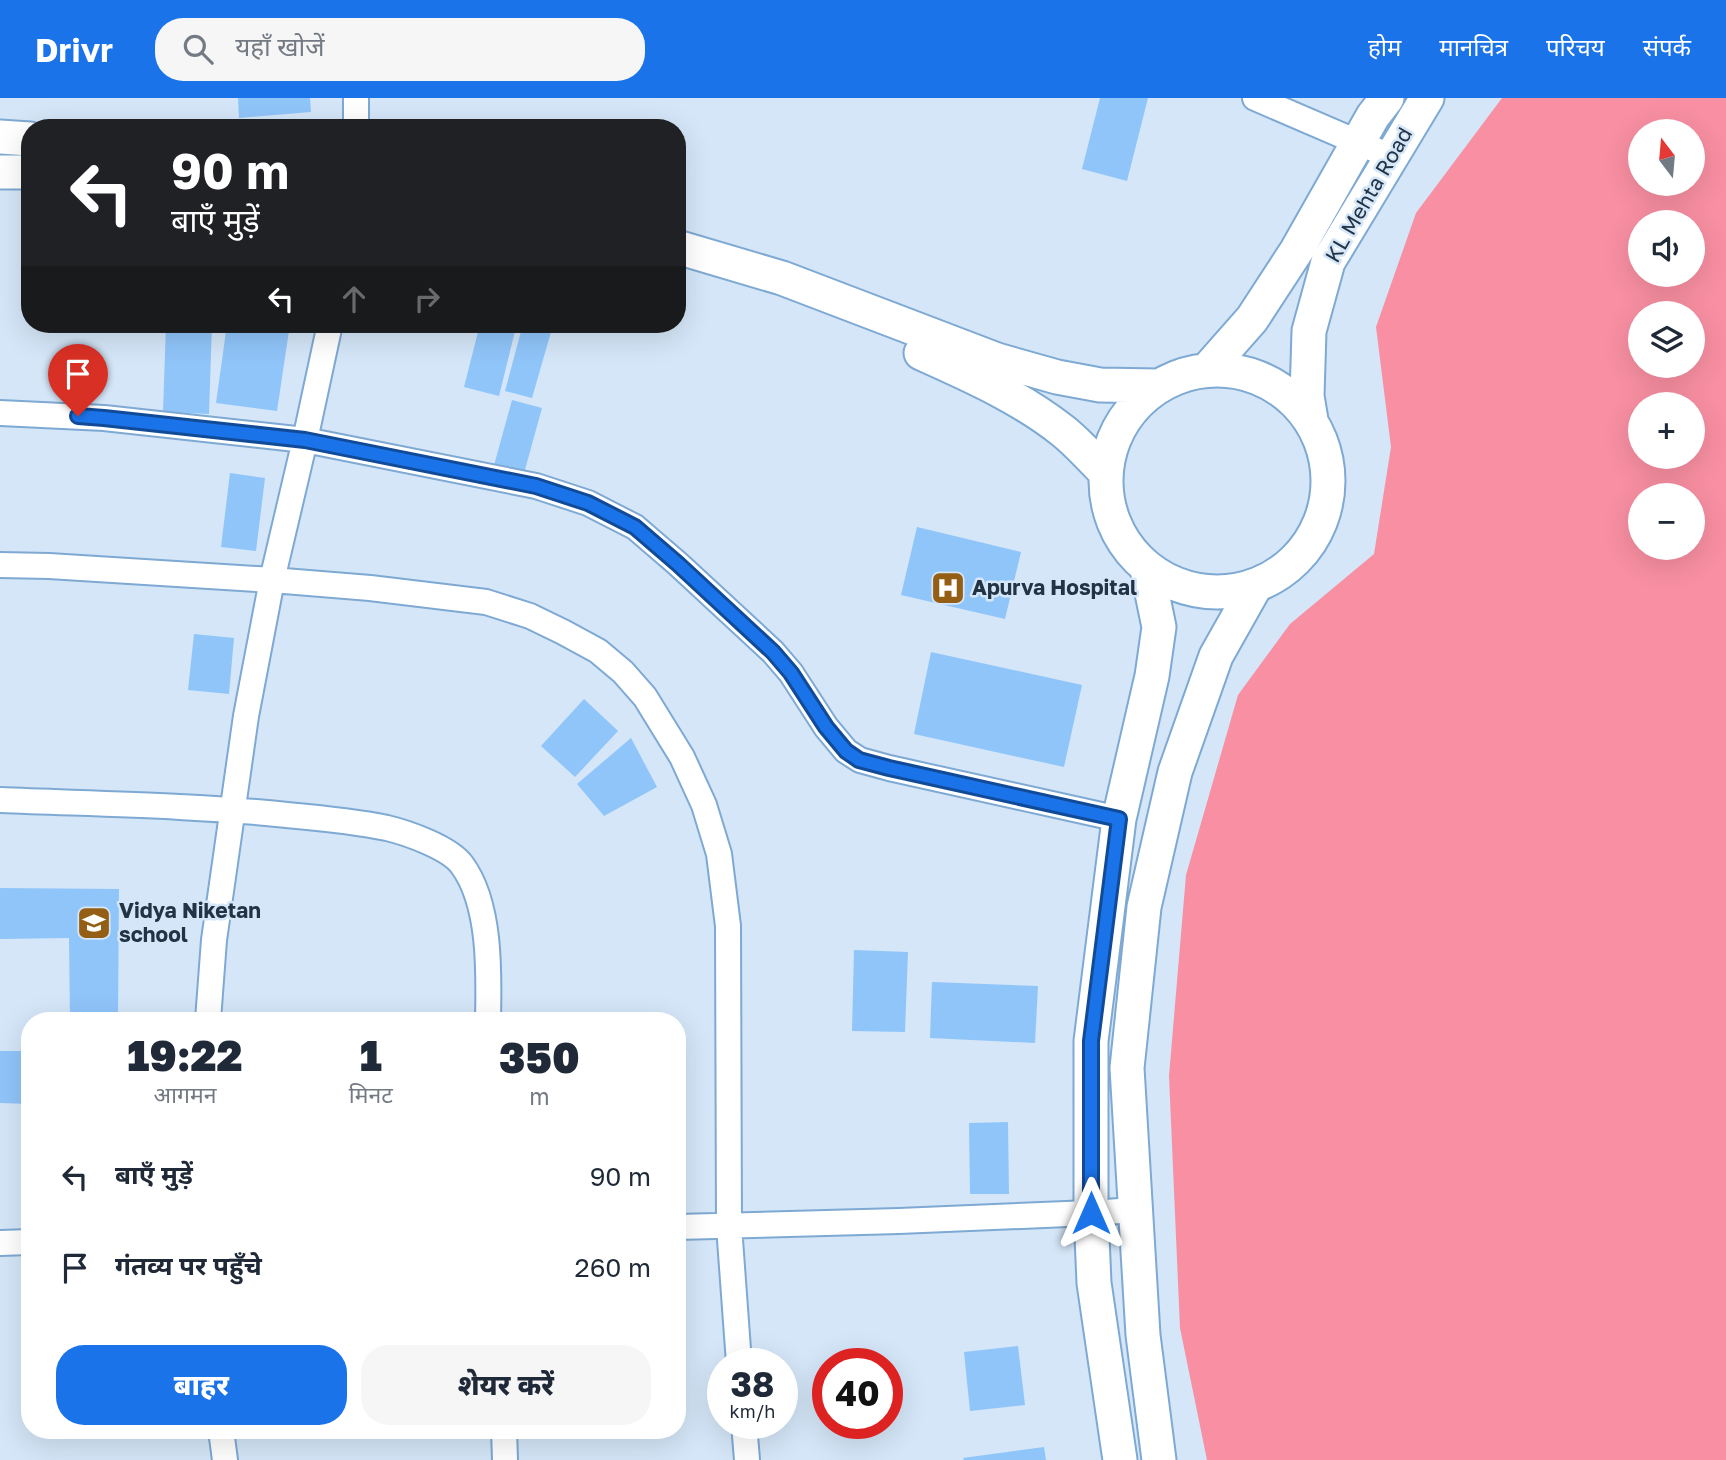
<!DOCTYPE html>
<html lang="hi">
<meta charset="utf-8">
<style>
body{margin:0;font-family:"Golos Text","Noto Sans Devanagari",sans-serif;background:#f6f6f7;color:#1f2937;height:100vh;display:flex;flex-direction:column;font-size:26px;white-space:nowrap}
*{box-sizing:border-box;margin:0}
p{font-size:23px;color:#747a83}
.icon{flex:none;width:38px;height:38px;fill:none;stroke:currentColor;stroke-width:2;stroke-linecap:round;stroke-linejoin:round}
.map{position:relative;flex:1;overflow:hidden}
.drawer{position:absolute;left:21px;top:914px;width:665px;height:427px;display:flex;flex-direction:column;background:#fff;border-radius:28px;box-shadow:0 7px 28px #0002}
.drawer>*{flex:none}
.top-card{position:absolute;left:21px;top:21px;width:665px;height:214px;border-radius:28px;box-shadow:0 7px 28px #0002;background:#202124;color:#fff;overflow:hidden}
.needle{width:46px;rotate:344deg}
.fabs{position:absolute;left:1628px;top:21px;display:grid;gap:14px}
.fabs a{display:grid;place-items:center;width:77px;height:77px;border-radius:50%;background:#fff;box-shadow:0 7px 28px #0002;font-size:35px}
.speed{position:absolute;left:707px;top:1250px;display:flex;gap:14px;font-size:35px;font-weight:700;text-align:center}
.speed>*{display:grid;place-content:center;width:91px;height:91px;border-radius:50%;background:#fff;box-shadow:0 7px 28px #0002;line-height:1}
.speed small{font-size:18px;font-weight:400}
.speed .limit{border:10px solid #d22;background:#fff;color:#111}
.pin{position:absolute;display:grid;place-items:center;width:60px;height:60px;color:#fff;margin:-72px -30px;border-radius:50% 50% 50% 0;rotate:-45deg;box-shadow:0 0 7px #0007}
.pin .icon{rotate:45deg}
.me{position:absolute;width:77px;margin:-38px;rotate:0deg;stroke-linejoin:round;filter:drop-shadow(0 0 5px #0008)}
.turn{display:flex;align-items:center;gap:24px;height:147px;padding:0 35px;font-size:32px}
.turn .icon{width:91px;height:91px;stroke-width:2.5}
.turn b{display:block;font-size:49px;line-height:60px}
.lanes{display:flex;align-items:center;height:66px;padding:0 35px;background:#0003;justify-content:center;gap:35px;direction:ltr}
.lanes .off{opacity:.35}
.eta{display:flex;justify-content:space-evenly;align-items:center;height:119px;text-align:center}
.eta b{font-size:42px;font-weight:800;line-height:49px}
.button{display:flex;gap:14px;margin-top:auto;padding:14px 35px}
.button a{flex:1;height:80px;border-radius:28px;background:#1a73e8;color:#fff;font-size:28px;font-weight:800;line-height:80px;text-align:center}
.button a+a{background:#f6f6f7;color:#1f2937}
ul{padding:0;list-style:none}
li{display:flex;align-items:center;gap:21px;height:91px;padding:0 35px}
li div{flex:1}
li b{display:block;font-size:26px}
li em{font-style:normal}
header{display:flex;align-items:center;gap:42px;box-sizing:border-box;height:98px;padding:0 35px;background:#1a73e8;color:#fff}
header strong{font-size:33px}
nav{display:flex;gap:38px;margin-inline-start:auto;font-size:24px}
.search{width:490px;height:63px;background:#f6f6f7;display:flex;align-items:center;gap:18px;box-sizing:border-box;padding:0 24px;border-radius:28px;color:#747a83;font-size:26px}
.map>svg:first-child{display:block}
.green{fill:#f88fa2;fill-rule:evenodd}
.building{fill:#90c5fa}
.lines{fill:none;stroke-linecap:round;stroke-linejoin:round}
.street-casing{stroke:#7ea9d3;stroke-width:28}
.secondary-casing{stroke:#7ea9d3;stroke-width:37}
.street{stroke:#fff;stroke-width:24}
.secondary{stroke:#fff;stroke-width:33}
.route-casing{stroke:#114b97;stroke-width:18}
.route{stroke:#1a73e8;stroke-width:12}
.labels{text-anchor:middle;stroke-width:5;stroke-linejoin:round;paint-order:stroke}
.street-label{font-size:21px;fill:#213344;stroke:#d4e6f8}
.poi-label{font-size:21px;font-weight:bold;fill:#213344;stroke:#d4e6f8;text-anchor:start}
</style>
<header>
<strong>Drivr</strong>
<div class="search"><svg class="icon" aria-label="search" viewBox="0 0 24 24"><circle cx="10" cy="10" r="6"/><path d="M15 15l6 6"/></svg>यहाँ खोजें</div>
<nav><a>होम</a><a>मानचित्र</a><a>परिचय</a><a>संपर्क</a></nav>
</header>
<div class="map">
<svg width="1726" height="1362" viewBox="0 0 1726 1362">
<rect width="100%" height="100%" fill="#d4e6f8"/>
<path class="green" d="M 1502,0 L 1726,0 L 1726,1362 L 1207,1362 L 1180,1230 L 1169,978 L 1186,777 L 1238,597 L 1290,526 L 1374,456 L 1391,349 L 1376,229 L 1416,115 ZM 1640,33 L 1692,33 L 1692,86 L 1640,86 ZM 1692,124 L 1692,177 L 1640,177 L 1640,124 ZM 1692,215 L 1692,268 L 1640,268 L 1640,215 ZM 1640,306 L 1692,306 L 1692,359 L 1640,359 ZM 1640,397 L 1692,397 L 1692,450 L 1640,450 Z"/>
<path class="building" d="M 238,0 L 310,0 L 311,14 L 239,20 Z
M 1100,0 L 1148,0 L 1127,83 L 1082,71 Z
M 166,226 L 212,226 L 209,316 L 163,314 Z
M 227,226 L 290,226 L 277,313 L 216,305 Z
M 480,226 L 502,226 L 516,229 L 499,298 L 464,289 Z
M 523,226 L 551,234 L 532,300 L 505,293 Z
M 512,302 L 542,310 L 523,379 L 493,371 Z
M 230,375 L 265,380 L 256,453 L 221,449 Z
M 917,429 L 1021,454 L 1005,521 L 901,497 Z
M 194,536 L 234,540 L 229,596 L 188,592 Z
M 931,554 L 1082,587 L 1064,669 L 914,636 Z
M 584,601 L 618,633 L 575,679 L 541,648 Z
M 631,640 L 657,689 L 604,718 L 577,686 Z
M 0,790 L 119,791 L 118,922 L 70,922 L 69,840 L 0,841 Z
M 854,852 L 908,854 L 905,934 L 852,933 Z
M 932,884 L 1038,888 L 1035,945 L 930,940 Z
M 0,953 L 30,953 L 30,1006 L 0,1005 Z
M 1008,1024 L 1009,1096 L 970,1096 L 969,1025 Z
M 1018,1248 L 1025,1307 L 970,1313 L 964,1254 Z
M 1044,1349 L 1046,1362 L 964,1362 L 963,1360 Z"/>
<g class="lines">
<g class="street-casing">
<path id="street" d="M 356,0 L 356,30
M 1255,0 L 1392,59
M 0,315 L 104,320 L 305,342 L 536,388 L 588,405 L 635,429 L 678,466 L 773,554 L 791,575 L 826,629 L 846,653 L 860,662 L 889,670 L 1119,721
M 0,467 L 49,468 L 272,482 L 370,490 L 486,504 L 530,518 L 563,534 L 598,553 L 623,574 L 645,599 L 682,659 L 704,707 L 719,756 L 728,828 L 729,1128 L 739,1265
M 0,702 C 96,706 192,707 287,717 C 320,720 354,723 387,730 C 408,735 450,750 462,767 C 491,806 489,876 488,922
M 208,922 L 214,842 L 246,618 L 272,482 L 305,342 L 330,226
M 677,1129 L 899,1123 L 1091,1115 L 1134,1112
M 0,1145 L 30,1144
M 744,1325 L 747,1362
M 221,1332 L 225,1362
M 504,1332 L 505,1362"/>
</g>
<g class="secondary-casing">
<path id="secondary" d="M 0,39 L 30,41
M 0,74 L 30,74
M 677,149 L 782,180 L 997,262 L 1057,279 L 1100,287 L 1158,288
M 921,255 C 970,277 1020,299 1063,333 C 1078,345 1091,360 1105,374
M1106 383a111 111 0 1 1 222 0a111 111 0 1 1-222 0Z
M 1207,272 L 1252,221 L 1297,152 L 1373,18 L 1387,0
M 1311,322 L 1307,298 L 1309,233 L 1328,164 L 1427,0
M 1120,1362 L 1094,1185 L 1091,1115 L 1091,943 L 1119,721 L 1152,578 L 1159,529 L 1147,471
M 1159,1362 L 1143,1237 L 1127,970 L 1144,809 L 1175,674 L 1216,558 L 1256,487"/>
</g>
<use href="#street" class="street"/>
<use href="#secondary" class="secondary"/>
</g>
<g class="lines">
<g class="route-casing">
<path id="route" d="M 78,318 L 104,320 L 305,342 L 536,388 L 588,405 L 635,429 L 678,466 L 773,554 L 791,575 L 826,629 L 846,653 L 859,662 L 889,670 L 1119,721 L 1091,943 L 1091,1115"/>
</g>
<use href="#route" class="route"/>
</g>
<defs>
<g id="hospital-square" transform="scale(1.75)"><rect x="-9" y="-9" width="18" height="18" rx="4" fill="#945f15" stroke="#d4e6f8"/><path d="M-5-5h3v3.5h4V-5h3V5h-3V1.5h-4V5h-3Z" fill="#fff"/></g>
<g id="school-square" transform="scale(1.75)"><rect x="-9" y="-9" width="18" height="18" rx="4" fill="#945f15" stroke="#d4e6f8"/><path d="M0-5L7-2L0 1L-7-2ZM-4 1L0 2.5L4 1V4Q0 6-4 4Z" fill="#fff"/></g>
</defs>
<g fill-rule="evenodd">
<use href="#hospital-square" x="948" y="490"/>
<use href="#school-square" x="94" y="825"/>
</g>
<g class="labels">
<g class="street-label">
<text transform="translate(1369 97) rotate(-60)" y="7">KL Mehta Road</text>
</g>
<g class="poi-label">
<text x="972" y="497">Apurva Hospital</text>
<text x="119" y="820">Vidya Niketan<tspan x="119" dy="24">school</tspan></text>
</g>
</g>
</svg>
<div class="fabs">
<a><svg class="needle" viewBox="-14 -14 28 28"><path d="M0-13l5 13h-10z" fill="#e53935"/><path d="M0 13l5-13h-10z" fill="#747a83"/></svg></a>
<a><svg class="icon" aria-label="sound" viewBox="0 0 24 24"><path d="M4 9h4l5-4v14l-5-4H4zM17 9q2 3 0 6"/></svg></a>
<a><svg class="icon" aria-label="layers" viewBox="0 0 24 24"><path d="M12 4l9 5-9 5-9-5zM3 14l9 5 9-5"/></svg></a>
<a>+</a>
<a>−</a>
</div>
<div class="speed"><div>38<small>km/h</small></div><div class="limit">40</div></div>
<div class="pin" style="left:78px;top:318px;background:#d93025"><svg class="icon" aria-label="arrive" viewBox="0 0 24 24"><path d="M6 21V4h12l-3 4 3 4H6"/></svg></div>
<svg class="me" style="left:1091px;top:1115px" viewBox="-20 -20 40 40"><path d="M0-17L14 15 0 8-14 15z" fill="#1a73e8" stroke="#fff" stroke-width="4"/></svg>
<div class="top-card">
<div class="turn"><svg class="icon" aria-label="left" viewBox="0 0 24 24"><path d="M17 20v-9H6M10 6l-5 5 5 5"/></svg><div><b>90 m</b>बाएँ मुड़ें</div></div>
<div class="lanes"><svg class="icon" aria-label="left" viewBox="0 0 24 24"><path d="M17 20v-9H6M10 6l-5 5 5 5"/></svg><svg class="icon off" aria-label="ahead" viewBox="0 0 24 24"><path d="M12 20V5M6 11l6-6 6 6"/></svg><svg class="icon off" aria-label="right" viewBox="0 0 24 24"><path d="M7 20v-9h11M14 6l5 5-5 5"/></svg></div>
</div>
<section class="drawer">
<div class="eta">
<div><b>19:22</b><p>आगमन</p></div>
<div><b>1</b><p>मिनट</p></div>
<div><b>350</b><p>m</p></div>
</div>
<ul>
<li><svg class="icon" aria-label="left" viewBox="0 0 24 24"><path d="M17 20v-9H6M10 6l-5 5 5 5"/></svg><div><b>बाएँ मुड़ें</b></div><em>90 m</em></li>
<li><svg class="icon" aria-label="arrive" viewBox="0 0 24 24"><path d="M6 21V4h12l-3 4 3 4H6"/></svg><div><b>गंतव्य पर पहुँचे</b></div><em>260 m</em></li>
</ul>
<div class="button"><a>बाहर</a><a>शेयर करें</a></div>
</section>
</div>
